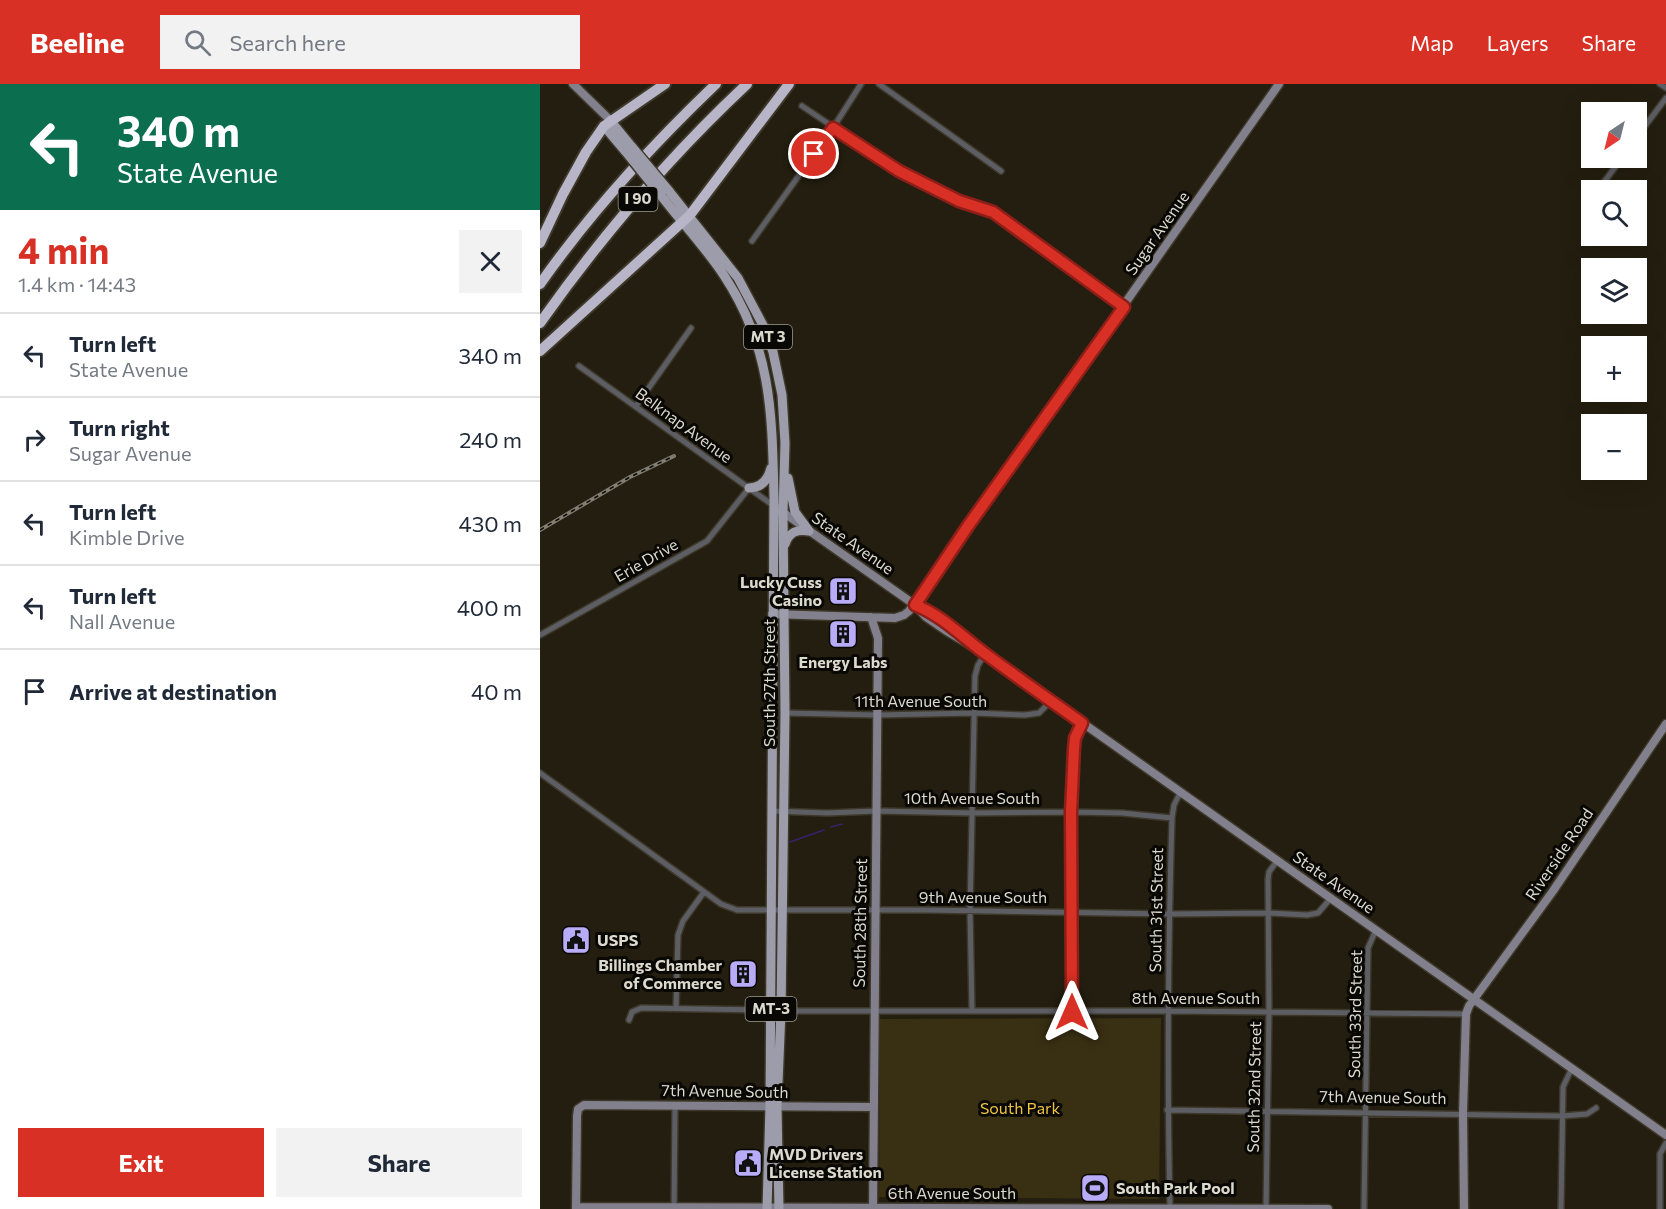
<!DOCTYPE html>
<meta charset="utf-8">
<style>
body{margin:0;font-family:Commissioner,sans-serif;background:#f2f2f3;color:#1f2937;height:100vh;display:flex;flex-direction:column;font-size:22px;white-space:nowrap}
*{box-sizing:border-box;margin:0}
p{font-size:20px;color:#747a83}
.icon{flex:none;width:33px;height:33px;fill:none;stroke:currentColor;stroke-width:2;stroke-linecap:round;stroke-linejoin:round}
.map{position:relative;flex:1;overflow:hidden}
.details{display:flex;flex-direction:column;background:#fff;width:540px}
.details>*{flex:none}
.guide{background:#0b6e4f;color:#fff;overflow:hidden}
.needle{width:39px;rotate:215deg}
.fabs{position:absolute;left:1041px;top:18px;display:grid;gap:12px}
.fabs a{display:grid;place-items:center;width:66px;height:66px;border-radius:0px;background:#fff;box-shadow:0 6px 24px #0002;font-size:30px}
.pin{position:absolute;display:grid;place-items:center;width:51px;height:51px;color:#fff;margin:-26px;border:3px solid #fff;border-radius:50%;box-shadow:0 2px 6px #0007}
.me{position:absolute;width:66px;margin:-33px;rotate:0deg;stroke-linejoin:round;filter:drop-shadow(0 0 4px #0008)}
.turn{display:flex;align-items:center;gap:21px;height:126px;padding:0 18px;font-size:27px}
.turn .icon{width:78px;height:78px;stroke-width:2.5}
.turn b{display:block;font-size:42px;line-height:51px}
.round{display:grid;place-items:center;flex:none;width:63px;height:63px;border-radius:0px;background:#f2f2f3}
.overview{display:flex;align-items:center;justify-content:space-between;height:102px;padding:0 18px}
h1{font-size:36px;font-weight:700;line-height:45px;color:#d93025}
.primary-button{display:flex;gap:12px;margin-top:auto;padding:12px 18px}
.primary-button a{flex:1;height:69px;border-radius:0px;background:#d93025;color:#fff;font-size:24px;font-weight:700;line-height:69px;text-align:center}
.primary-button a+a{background:#f2f2f3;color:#1f2937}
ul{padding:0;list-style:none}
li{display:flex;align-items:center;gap:18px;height:84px;padding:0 18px;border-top:2px solid #e0e1e3}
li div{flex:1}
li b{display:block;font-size:22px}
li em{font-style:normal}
header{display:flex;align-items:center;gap:36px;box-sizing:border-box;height:84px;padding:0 30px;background:#d93025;color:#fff}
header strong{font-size:28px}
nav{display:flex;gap:33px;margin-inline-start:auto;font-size:21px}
.search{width:420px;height:54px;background:#f2f2f3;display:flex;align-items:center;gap:15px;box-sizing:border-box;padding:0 21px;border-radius:0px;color:#747a83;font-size:22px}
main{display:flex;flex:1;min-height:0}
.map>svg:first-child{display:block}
.green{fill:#392f13}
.water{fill:#37236b}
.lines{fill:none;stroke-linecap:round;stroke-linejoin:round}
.stream{stroke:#37236b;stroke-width:1.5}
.street-casing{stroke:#3d382a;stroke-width:8}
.secondary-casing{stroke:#3d382a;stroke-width:11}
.primary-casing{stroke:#3d382a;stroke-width:12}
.highway-casing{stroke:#3d382a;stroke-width:14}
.street{stroke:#5d5d64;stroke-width:5}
.secondary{stroke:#82808c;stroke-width:8}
.primary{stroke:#9d9cab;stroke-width:9}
.highway{stroke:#b7b5c7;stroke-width:10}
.rail-casing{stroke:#817d71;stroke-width:4}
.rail{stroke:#0a0804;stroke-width:1.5;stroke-dasharray:4.5;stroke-linecap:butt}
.primary-bridge-casing{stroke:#3d382a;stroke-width:12;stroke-linecap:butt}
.primary-bridge{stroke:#9d9cab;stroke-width:9}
.route-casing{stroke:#8d1f18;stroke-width:15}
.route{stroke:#d93025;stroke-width:10}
.labels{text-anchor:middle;stroke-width:6;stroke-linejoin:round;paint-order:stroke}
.shield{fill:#0a0804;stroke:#9d9a92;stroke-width:1.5}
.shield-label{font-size:15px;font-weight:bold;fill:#dcd9cf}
.street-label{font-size:16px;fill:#dcd9cf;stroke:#0a0804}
.poi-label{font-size:16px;font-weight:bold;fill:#dcd9cf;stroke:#0a0804;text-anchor:start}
.park-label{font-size:16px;fill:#eec441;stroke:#0a0804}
</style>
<header>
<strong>Beeline</strong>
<div class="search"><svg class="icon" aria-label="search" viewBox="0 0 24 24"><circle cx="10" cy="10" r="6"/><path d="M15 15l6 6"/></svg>Search here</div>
<nav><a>Map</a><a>Layers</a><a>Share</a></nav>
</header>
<main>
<section class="details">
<div class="guide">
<div class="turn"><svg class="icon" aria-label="left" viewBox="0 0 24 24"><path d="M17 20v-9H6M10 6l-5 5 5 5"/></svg><div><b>340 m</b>State Avenue</div></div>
</div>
<div class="overview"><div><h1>4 min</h1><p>1.4 km · 14:43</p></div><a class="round"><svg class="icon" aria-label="close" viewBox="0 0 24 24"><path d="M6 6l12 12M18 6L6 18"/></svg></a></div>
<ul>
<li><svg class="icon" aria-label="left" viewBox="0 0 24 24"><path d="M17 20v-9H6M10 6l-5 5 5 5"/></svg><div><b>Turn left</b><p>State Avenue</p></div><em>340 m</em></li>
<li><svg class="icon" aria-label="right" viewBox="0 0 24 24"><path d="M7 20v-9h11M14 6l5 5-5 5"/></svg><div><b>Turn right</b><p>Sugar Avenue</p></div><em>240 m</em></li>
<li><svg class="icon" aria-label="left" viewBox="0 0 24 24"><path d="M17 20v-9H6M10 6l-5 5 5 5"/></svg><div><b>Turn left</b><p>Kimble Drive</p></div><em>430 m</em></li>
<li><svg class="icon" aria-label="left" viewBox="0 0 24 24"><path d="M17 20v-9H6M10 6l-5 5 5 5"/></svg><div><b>Turn left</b><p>Nall Avenue</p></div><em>400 m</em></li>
<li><svg class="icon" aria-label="arrive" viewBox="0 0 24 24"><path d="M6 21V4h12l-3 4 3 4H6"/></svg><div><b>Arrive at destination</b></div><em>40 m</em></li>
</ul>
<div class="primary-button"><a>Exit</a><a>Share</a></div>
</section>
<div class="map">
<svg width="1126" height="1125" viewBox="0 0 1126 1125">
<rect width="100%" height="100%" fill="#231e0f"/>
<path class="green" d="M 621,934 L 619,1115 L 339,1113 L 340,935 Z"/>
<path class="water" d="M 541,1097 L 569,1097 L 569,1111 L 541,1111 Z"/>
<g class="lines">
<path class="stream" d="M 291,743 L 302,740
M 250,758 L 284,746"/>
<g class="street-casing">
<path id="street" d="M 339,0 L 461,87
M 1120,0 L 1126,4
M 262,22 L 359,87 L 419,117 L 453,128 L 583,223
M 1096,54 L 1126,14
M 1058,106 L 1082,74
M 1046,123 L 1052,115
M 212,157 L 293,44 L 321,0
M 39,282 L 234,422
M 96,322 L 151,244
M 0,551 L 167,457 L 209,404
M 245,629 L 337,631 L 434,629 L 485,631 L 499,629 L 511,617
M 0,689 L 181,820 L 197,826 L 384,826 L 629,830 L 729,829 L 767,831 L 778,829 L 791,814
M 232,727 L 287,729 L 336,727 L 432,729 L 531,728 L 582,729 L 632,734
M 136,925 L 138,851 L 143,837 L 164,808
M 241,927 L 628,927 L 926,930
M 432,927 L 430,827 L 435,592 L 438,581 L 445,570
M 532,928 L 531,728 L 534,664 L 535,654 L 542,639
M 89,936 L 92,928 L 101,924 L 231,926
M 627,1026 L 1022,1032 L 1047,1030 L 1056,1024
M 134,1125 L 135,1021
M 630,1125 C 627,995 628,864 632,734 L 634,721 L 640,709
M 726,1125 L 729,927 L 728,795 L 729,788 L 737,777
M 824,1125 L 828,864 L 836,846
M 1021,1125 L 1023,1003 L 1032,984
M 1120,1125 L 1120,1070 L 1126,1059"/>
</g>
<g class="secondary-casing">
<path id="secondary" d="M 33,0 L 70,36
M 234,422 L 375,521 L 386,533 L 405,546 L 445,570 L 1126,1051
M 381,523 L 422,551
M 232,530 L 355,534 L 364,531 L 369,527 L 739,0
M 331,533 L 338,554 L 333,1125
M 36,1123 L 788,1125
M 36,1125 L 37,1032 L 38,1025 L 44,1021 L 334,1023
M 924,1125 L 923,1029 L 926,930 L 929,922 L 1013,807 L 1126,640"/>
</g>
<g class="primary-casing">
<path id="primary" d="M 70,36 L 92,63
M 64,42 L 86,68
M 129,107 L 198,194 L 225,245 L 233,268 L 242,311 L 245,359 L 243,429 L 245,629 L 241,927 L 237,1023 L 239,1125
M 123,114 C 143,140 167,165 185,193 C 232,265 232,331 234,413 L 230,1022 L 227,1125
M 248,394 L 255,428 L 269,447
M 209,404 C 221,404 228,396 231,384
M 245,460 C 249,448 257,445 269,447"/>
</g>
<g class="highway-casing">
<path id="highway" d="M 0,159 L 23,110 L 46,68 L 64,42 L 125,0
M 0,200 C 51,128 112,61 176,0
M 0,239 C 61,153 130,72 207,0
M 0,267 L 150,131 L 249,0"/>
</g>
<use href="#street" class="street"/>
<use href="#secondary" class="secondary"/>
<use href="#primary" class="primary"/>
<use href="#highway" class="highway"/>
<g class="rail-casing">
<path id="rail" d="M 0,446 L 90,393 L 134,372"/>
</g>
<use href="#rail" class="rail"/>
<g class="primary-bridge-casing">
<path id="primary-bridge" d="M 92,63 L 129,107
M 86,68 L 123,114"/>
</g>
<use href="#primary-bridge" class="primary-bridge"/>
</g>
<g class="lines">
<g class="route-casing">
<path id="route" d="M 274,70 L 293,44 L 359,87 L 419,117 L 453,128 L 584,223 L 428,442 L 375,521 C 403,532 423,554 447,571 C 478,594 510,616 542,639 L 535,654 L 534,664 L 531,728 L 532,928"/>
</g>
<use href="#route" class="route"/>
</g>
<defs>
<g id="building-square" transform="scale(1.5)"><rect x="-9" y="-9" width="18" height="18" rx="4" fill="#b8abf7" stroke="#0a0804"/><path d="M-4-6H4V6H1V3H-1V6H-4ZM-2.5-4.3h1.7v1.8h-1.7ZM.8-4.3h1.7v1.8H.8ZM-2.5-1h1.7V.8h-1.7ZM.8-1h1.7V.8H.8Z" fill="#111"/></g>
<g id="civic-square" transform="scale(1.5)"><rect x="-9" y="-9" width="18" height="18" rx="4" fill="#b8abf7" stroke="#0a0804"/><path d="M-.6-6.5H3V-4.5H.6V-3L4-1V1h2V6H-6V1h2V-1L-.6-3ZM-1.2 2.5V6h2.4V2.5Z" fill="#111"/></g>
<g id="stadium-square" transform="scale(1.5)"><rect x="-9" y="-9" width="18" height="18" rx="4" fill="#b8abf7" stroke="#0a0804"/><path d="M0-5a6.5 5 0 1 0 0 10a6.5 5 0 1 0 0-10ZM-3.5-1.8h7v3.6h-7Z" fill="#111"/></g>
</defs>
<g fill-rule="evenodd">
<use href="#building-square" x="303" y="507"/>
<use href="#building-square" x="303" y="550"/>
<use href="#civic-square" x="36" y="856"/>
<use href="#building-square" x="203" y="890"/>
<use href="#civic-square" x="208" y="1079"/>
<use href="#stadium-square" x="555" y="1104"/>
</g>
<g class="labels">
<g class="shield">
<rect x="78.5" y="103" width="39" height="24" rx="4.5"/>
<rect x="204" y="241" width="48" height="24" rx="4.5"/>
<rect x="205.5" y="913" width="51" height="24" rx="4.5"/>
</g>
<g class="shield-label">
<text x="98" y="120">I 90</text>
<text x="228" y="258">MT 3</text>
<text x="231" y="930">MT-3</text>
</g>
<g class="street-label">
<text transform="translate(617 149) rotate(-55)" y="6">Sugar Avenue</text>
<text transform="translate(144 341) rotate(36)" y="6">Belknap Avenue</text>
<text transform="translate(313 459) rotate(35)" y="6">State Avenue</text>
<text transform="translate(106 476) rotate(-30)" y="6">Erie Drive</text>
<text transform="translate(229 599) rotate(-90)" y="6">South 27th Street</text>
<text x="381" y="623">11th Avenue South</text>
<text x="432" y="720">10th Avenue South</text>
<text transform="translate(1019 770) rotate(-56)" y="6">Riverside Road</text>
<text transform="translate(794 798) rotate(35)" y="6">State Avenue</text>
<text x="443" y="819">9th Avenue South</text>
<text transform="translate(616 826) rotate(-89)" y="6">South 31st Street</text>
<text transform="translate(320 839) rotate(-89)" y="6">South 28th Street</text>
<text x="656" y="920">8th Avenue South</text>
<text transform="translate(815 930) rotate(-89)" y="6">South 33rd Street</text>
<text transform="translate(714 1003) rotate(-89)" y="6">South 32nd Street</text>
<text transform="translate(185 1007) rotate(1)" y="6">7th Avenue South</text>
<text transform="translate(843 1013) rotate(1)" y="6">7th Avenue South</text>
<text x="412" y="1115">6th Avenue South</text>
</g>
<g class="poi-label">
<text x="282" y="504" text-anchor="end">Lucky Cuss<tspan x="282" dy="18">Casino</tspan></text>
<text x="303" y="584" text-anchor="middle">Energy Labs</text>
<text x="57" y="862">USPS</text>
<text x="182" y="887" text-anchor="end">Billings Chamber<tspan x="182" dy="18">of Commerce</tspan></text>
<text x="229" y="1076">MVD Drivers<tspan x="229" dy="18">License Station</tspan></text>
<text x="576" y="1110">South Park Pool</text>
</g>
<g class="park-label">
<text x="480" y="1030">South Park</text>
</g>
</g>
</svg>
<div class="fabs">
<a><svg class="needle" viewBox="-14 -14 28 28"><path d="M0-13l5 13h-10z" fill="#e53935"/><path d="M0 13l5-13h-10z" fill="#747a83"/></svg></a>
<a><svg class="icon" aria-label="search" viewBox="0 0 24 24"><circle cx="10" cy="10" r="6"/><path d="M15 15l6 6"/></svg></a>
<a><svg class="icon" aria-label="layers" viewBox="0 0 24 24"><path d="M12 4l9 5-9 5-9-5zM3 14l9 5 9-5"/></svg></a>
<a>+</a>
<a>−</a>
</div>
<div class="pin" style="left:274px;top:70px;background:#d93025"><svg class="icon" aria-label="arrive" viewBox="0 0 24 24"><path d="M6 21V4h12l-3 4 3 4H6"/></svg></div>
<svg class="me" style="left:532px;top:928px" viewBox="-20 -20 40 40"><path d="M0-17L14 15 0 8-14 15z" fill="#d93025" stroke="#fff" stroke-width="4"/></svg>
</div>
</main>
